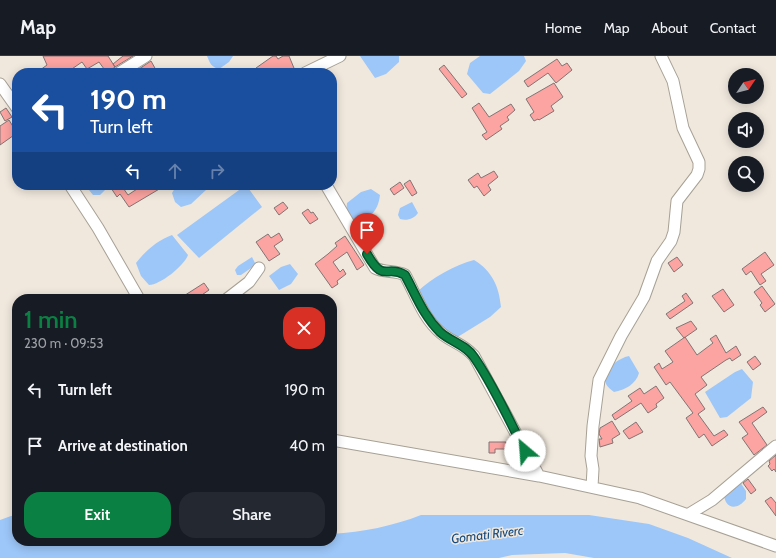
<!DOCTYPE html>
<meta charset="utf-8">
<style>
body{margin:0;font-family:Cabin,sans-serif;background:#242831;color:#f1f3f6;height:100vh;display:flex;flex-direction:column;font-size:15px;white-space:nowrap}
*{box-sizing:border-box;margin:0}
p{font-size:13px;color:#9ea1a6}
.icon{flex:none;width:22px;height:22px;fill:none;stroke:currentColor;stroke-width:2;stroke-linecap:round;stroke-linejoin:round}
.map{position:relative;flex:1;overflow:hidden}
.drawer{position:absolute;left:12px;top:238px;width:325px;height:252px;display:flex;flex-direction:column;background:#171b24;border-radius:16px;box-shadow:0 2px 10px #0003}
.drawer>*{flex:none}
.top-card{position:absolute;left:12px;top:12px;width:325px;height:122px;border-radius:16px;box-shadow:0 2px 10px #0003;background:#1a4fa0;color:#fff;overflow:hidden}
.needle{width:26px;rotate:55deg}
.fabs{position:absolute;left:728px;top:12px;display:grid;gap:8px}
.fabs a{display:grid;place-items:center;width:36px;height:36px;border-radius:50%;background:#171b24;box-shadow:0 2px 10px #0003;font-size:20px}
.pin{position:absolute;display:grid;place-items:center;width:34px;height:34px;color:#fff;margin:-41px -17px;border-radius:50% 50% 50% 0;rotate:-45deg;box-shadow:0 0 4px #0007}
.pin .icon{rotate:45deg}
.me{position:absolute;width:44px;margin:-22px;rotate:333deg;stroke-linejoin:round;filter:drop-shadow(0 0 3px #0008)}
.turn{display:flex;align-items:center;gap:14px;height:84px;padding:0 12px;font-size:18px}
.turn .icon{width:52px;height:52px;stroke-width:2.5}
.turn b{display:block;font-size:28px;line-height:34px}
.lanes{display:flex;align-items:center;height:38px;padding:0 12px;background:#0003;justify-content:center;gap:20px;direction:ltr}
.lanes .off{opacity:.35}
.round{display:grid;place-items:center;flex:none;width:42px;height:42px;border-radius:16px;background:#242831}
.summary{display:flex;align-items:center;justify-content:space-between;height:68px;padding:0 12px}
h1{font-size:24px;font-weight:600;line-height:30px;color:#0b8043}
.cta{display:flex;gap:8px;margin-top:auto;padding:8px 12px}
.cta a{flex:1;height:46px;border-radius:16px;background:#0b8043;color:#fff;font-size:16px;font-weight:600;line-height:46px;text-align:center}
.cta a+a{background:#242831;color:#f1f3f6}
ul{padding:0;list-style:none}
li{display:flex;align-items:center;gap:12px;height:56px;padding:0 12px}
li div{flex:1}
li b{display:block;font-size:15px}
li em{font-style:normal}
header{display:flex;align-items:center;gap:24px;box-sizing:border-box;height:56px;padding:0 20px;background:#171b24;border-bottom:1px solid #363941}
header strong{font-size:19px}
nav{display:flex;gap:22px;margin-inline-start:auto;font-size:14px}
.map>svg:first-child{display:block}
.water{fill:#9dc7f9}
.building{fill:#fba4a1;stroke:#827474}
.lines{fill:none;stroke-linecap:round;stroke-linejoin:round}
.minor-casing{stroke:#a7a095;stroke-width:13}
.minor{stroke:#fff;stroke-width:11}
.route-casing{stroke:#07532c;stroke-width:10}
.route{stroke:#0b8043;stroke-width:7}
.labels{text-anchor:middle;stroke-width:3;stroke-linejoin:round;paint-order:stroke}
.water-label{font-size:13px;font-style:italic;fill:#154a81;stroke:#f0e8dd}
</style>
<header>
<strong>Map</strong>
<nav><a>Home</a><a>Map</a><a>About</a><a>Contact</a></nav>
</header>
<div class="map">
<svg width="776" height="502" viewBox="0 0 776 502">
<rect width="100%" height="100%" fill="#f0e8dd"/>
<path class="water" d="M 207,0 L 233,0 L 229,6 L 219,13 C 211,11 210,7 207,0 Z
M 360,0 L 399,0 L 399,6 L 386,18 L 375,22 Z
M 480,0 L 524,0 L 526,5 L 519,15 L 490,38 L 483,37 L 467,18 L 470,7 Z
M 85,129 L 107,129 L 106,133 L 100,139 L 93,139 Z
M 177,129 L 204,129 L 206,134 L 191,148 L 181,151 L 175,146 L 172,137 Z
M 246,129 L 262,151 L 199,202 L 177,179 Z
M 371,133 L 380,139 C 378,156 369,164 353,168 L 346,158 L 347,147 L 361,136 Z
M 412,146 L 418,157 C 414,163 407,165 400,163 L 398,159 L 400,152 Z
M 172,179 L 188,199 C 184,210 160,229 149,229 L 141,220 L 136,207 C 145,195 158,184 172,179 Z
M 252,201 L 255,207 L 254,210 L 241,219 L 237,219 L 235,214 L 238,210 Z
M 474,204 C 492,215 499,230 501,251 L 490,261 L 456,282 L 437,271 L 417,236 C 432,222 454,209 474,204 Z
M 290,208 L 298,218 L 291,228 L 279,234 L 269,220 L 281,211 Z
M 629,300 L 639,317 C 636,328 625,334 614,336 C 610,333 605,329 605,324 C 605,312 619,302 629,300 Z
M 742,313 L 753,326 L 751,342 L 727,361 L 720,362 L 705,336 L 735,316 Z
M 740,426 L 746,435 L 746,443 C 737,455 724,453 724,437 Z
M 17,459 L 17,485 L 332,485 L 332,478 C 363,476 393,470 421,459 L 589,459 L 649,468 L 688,482 L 732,502 L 594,502 L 565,497 L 512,499 L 499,502 L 0,502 L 0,464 L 11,460 Z"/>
<path class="building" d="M 43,0 L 108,0 L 115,11 L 107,17 L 99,6 L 87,13 L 82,6 L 66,17 L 36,17 L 47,9 Z
M 123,0 L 133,0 L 115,11 L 113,8 Z
M 273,0 L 276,0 L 278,3 L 283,0 L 289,0 L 296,17 L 289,17 L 287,13 L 280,17 L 259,17 L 256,12 Z
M 557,3 L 562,10 L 567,7 L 572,14 L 556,27 L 548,17 L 528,31 L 524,25 Z
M 151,5 L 156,14 L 151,17 L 146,17 L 143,12 L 137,16 L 136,15 Z
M 444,9 L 467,38 L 462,42 L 439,13 Z
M 554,27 L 563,41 L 551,50 L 554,55 L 539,64 L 538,63 L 534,65 L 530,59 L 534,56 L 526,43 Z
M 479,47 L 489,61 L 511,48 L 515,54 L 507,61 L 509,64 L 500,70 L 502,73 L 486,84 L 482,79 L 487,76 L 472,52 Z
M 6,52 L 12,61 L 5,65 L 0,56 Z
M 9,64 L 17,77 L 0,89 L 0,70 Z
M 494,115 L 498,121 L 488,129 L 491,134 L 484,140 L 477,130 L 474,132 L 468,124 L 478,117 L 481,122 Z
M 410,124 L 417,137 L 412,140 L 404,128 Z
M 400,126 L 404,132 L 394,139 L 390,133 Z
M 116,129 L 121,129 L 128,139 L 143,129 L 166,129 L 129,151 L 120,138 L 117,141 L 111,132 Z
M 283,146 L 288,152 L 279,159 L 274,152 Z
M 308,153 L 311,157 L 313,156 L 318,163 L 310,168 L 302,157 Z
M 279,177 L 283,184 L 274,190 L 280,198 L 269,205 L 256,186 L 268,178 L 271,182 Z
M 345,180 L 364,209 L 357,214 L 347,196 L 333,206 L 340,216 L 343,213 L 346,218 L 337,225 L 338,228 L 332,232 L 315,208 L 328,198 L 337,190 L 335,187 Z
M 765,196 L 774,209 L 761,218 L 766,225 L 760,229 L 751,215 L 746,219 L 742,213 Z
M 677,201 L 683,209 L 674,216 L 668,207 Z
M 204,227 L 209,234 L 196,243 L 179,243 Z
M 762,230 L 775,248 L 765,256 L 760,249 L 762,247 L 754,236 Z
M 723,233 L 734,249 L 724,256 L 712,240 Z
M 686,237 L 693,247 L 670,263 L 666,258 L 685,245 L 682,240 Z
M 691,265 L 697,273 L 684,282 L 676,272 Z
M 716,279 L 726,297 L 736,290 L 741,299 L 732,305 L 730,302 L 726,304 L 701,321 L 707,329 L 695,338 L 705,353 L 698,358 L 714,380 L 724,374 L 728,379 L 712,390 L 704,378 L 699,382 L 686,362 L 693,357 L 670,326 L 666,329 L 654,311 L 659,307 L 662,313 L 673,306 L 665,295 L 685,281 L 697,299 L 713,287 L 710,283 Z
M 755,300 L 761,308 L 753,314 L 747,306 Z
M 656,330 L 664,342 L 656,348 L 657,351 L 648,357 L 641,347 L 615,364 L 612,359 L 632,345 L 628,340 L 640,332 L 644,338 Z
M 763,351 L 767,356 L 752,367 L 767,389 L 754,399 L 742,382 L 748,378 L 739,366 Z
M 612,365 L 620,378 L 612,383 L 613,387 L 600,391 L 599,383 L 602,383 L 599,378 L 600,372 Z
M 636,366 L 643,376 L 629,383 L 623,375 Z
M 489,386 L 506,386 L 506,393 L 495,393 L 495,397 L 489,397 Z
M 776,399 L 776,416 L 774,413 L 772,415 L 768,410 L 770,408 L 769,405 Z
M 748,423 L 756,434 L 751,438 L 743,427 Z
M 771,441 L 776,447 L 776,460 L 765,445 Z"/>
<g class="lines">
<g class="minor-casing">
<path id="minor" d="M 119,17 L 146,0
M 305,17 L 340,0
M 0,28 L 17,52
M 70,129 L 98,172 L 139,243
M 326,129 L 375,212 C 384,217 396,214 405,219 C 416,239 423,262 441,277 C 453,287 462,287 474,300 L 539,420
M 227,243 L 249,226 L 259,212
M 332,384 L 539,420 L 640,442 L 776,490
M 592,431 L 593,413 L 591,400 L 593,370 L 599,324 L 621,280 L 644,241 L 657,205 L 671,185 L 674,176 L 677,145 L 697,119 L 699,113 L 699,106 L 683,72 L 673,25 L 661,0
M 689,458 L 712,444 L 776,390"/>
</g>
<use href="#minor" class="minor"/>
</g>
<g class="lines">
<g class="route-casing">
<path id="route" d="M 367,198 C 384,228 386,208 405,219 C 416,239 423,259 440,276 C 451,286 465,288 474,301 C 494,330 509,364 525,395"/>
</g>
<use href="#route" class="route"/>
</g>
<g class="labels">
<g class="water-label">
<text transform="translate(487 478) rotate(-7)" y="5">Gomati Riverc</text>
</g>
</g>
</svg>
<div class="fabs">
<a><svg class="needle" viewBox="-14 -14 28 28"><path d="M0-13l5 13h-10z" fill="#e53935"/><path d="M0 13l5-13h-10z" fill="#9ea1a6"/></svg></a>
<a><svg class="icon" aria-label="sound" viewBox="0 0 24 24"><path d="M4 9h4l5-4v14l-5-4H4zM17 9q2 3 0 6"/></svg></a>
<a><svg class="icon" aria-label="search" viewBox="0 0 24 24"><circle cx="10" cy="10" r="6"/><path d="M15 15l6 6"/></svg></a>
</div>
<div class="pin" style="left:367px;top:198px;background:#d93025"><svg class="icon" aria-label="arrive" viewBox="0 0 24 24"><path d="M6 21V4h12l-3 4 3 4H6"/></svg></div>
<svg class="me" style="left:525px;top:395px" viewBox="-20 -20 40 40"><circle r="19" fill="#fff"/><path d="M0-13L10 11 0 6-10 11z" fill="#0b8043"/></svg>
<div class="top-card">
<div class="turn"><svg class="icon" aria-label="left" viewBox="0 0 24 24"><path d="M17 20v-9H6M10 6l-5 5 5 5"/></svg><div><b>190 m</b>Turn left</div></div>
<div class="lanes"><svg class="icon" aria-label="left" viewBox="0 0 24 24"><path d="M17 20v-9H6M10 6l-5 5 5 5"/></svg><svg class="icon off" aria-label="ahead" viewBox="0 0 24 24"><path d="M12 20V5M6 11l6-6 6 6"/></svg><svg class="icon off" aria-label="right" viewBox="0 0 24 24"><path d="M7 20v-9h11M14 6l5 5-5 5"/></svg></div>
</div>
<section class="drawer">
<div class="summary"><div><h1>1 min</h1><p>230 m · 09:53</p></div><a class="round" style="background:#d93025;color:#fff"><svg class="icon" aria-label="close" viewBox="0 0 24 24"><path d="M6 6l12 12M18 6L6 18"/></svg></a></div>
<ul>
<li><svg class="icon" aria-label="left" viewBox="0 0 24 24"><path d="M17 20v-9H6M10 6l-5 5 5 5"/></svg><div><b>Turn left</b></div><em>190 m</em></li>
<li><svg class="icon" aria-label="arrive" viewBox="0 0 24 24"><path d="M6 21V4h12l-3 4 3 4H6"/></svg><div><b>Arrive at destination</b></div><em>40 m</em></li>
</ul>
<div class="cta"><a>Exit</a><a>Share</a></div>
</section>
</div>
